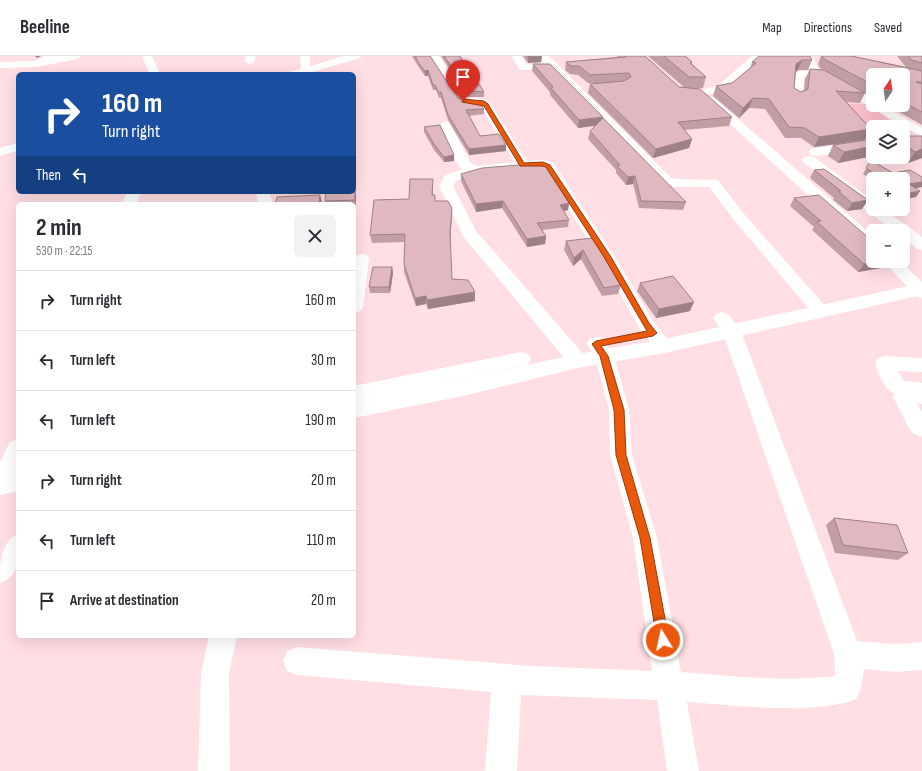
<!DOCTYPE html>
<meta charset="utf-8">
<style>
body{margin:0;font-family:"Sofia Sans Condensed",sans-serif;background:#f2f2f3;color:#2b2b33;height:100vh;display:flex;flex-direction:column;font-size:15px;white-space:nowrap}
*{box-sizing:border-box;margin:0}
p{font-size:13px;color:#7c7c81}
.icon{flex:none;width:22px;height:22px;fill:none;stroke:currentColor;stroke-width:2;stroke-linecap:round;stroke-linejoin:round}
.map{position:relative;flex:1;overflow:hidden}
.details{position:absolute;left:16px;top:146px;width:340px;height:436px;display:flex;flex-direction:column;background:#fff;border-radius:6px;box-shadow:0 4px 16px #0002}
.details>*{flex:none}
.banner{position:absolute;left:16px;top:16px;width:340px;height:122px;border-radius:6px;box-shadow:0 4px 16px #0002;background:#1a4fa0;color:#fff;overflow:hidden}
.needle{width:26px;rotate:13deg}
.controls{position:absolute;left:866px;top:12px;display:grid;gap:8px}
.controls a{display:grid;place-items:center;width:44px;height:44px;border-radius:6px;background:#fff;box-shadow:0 4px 16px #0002;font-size:20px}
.pin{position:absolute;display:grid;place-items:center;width:34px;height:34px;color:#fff;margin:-41px -17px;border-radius:50% 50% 50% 0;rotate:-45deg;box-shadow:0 0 4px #0007}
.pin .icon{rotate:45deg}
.me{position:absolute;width:44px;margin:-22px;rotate:350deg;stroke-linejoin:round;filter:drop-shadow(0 0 3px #0008)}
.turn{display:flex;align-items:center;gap:14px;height:84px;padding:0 20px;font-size:18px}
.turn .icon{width:52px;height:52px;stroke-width:2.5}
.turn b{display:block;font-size:28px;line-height:34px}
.then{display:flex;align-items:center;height:38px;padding:0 20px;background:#0003;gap:8px;font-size:15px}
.round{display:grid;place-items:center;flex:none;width:42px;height:42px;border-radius:6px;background:#f2f2f3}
.headline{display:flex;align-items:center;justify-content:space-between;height:68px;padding:0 20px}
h1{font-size:24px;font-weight:700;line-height:30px}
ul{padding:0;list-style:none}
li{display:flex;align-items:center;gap:12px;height:60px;padding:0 20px;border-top:1px solid #e1e1e2}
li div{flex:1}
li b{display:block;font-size:15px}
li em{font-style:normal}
header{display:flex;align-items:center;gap:24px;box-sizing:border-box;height:56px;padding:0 20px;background:#fff;border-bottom:1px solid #e1e1e2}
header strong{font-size:19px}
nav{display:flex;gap:22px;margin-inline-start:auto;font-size:14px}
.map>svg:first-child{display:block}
.green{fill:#fdc1ce}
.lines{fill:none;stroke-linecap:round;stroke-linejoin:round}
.minor{fill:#fff;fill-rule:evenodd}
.major{fill:#fff;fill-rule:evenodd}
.wall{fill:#c19ea5}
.shaded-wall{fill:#9d8186}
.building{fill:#e0b8c0;stroke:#9d8186}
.route{fill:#ea580c;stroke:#983908}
</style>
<header>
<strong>Beeline</strong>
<nav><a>Map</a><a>Directions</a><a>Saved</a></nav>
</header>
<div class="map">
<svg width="922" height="715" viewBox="0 0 922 715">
<rect width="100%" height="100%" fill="#ffdee4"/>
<path class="green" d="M 826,47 L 868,48 L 892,66 L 876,64 L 879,71 L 858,71 Z"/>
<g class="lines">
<path class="minor" d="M 44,0 L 82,0 L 77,3 L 37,11 L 0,12 L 0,6 L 35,5 Z
M 142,0 L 152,0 L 160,18 L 150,18 Z
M 246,0 L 256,0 L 253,7 L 249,8 L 244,5 Z
M 300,0 L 310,0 L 310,14 L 313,18 L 301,17 Z
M 429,0 L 439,0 L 467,42 L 484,43 L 490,47 L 527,105 L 543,104 L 553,107 L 615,201 L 653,265 L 673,290 L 671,295 L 664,297 L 657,295 L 640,273 L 599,201 L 543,113 L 475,118 L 456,125 L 453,130 L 476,175 L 585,300 L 588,305 L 585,310 L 578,312 L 571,310 L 463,180 L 439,130 L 445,119 L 462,113 L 458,109 L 439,69 L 445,65 L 449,66 L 471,107 L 476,110 L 514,106 L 481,51 L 459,47 Z
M 511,0 L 521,0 L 527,9 L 544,7 L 538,0 L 549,0 L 670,121 L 675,123 L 718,124 L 744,158 L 826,251 L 829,255 L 826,259 L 820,261 L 814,259 L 734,164 L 709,131 L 674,131 L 660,127 L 550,13 L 520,14 Z
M 752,0 L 763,0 L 727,34 L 701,40 L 695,37 L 697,35 L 719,29 Z
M 802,0 L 812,0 L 819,13 L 873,43 L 873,49 L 882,49 L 922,72 L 922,81 L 820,22 L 804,21 L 803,41 L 797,44 L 793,43 L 791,41 L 794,18 L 799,15 L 810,15 Z
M 710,41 L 714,42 L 873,180 L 873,193 L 867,191 L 833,162 L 706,46 L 704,44 Z
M 873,84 L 873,92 L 816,100 L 811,99 L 809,96 L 811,93 L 816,92 Z
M 809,100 L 814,101 L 873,145 L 873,153 L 884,153 L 922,181 L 922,194 L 916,192 L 903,182 L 903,175 L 894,175 L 804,107 L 802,104 L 804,101 Z
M 127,136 L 141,136 L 136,148 L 122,148 Z
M 256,136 L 270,136 L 272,148 L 258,148 Z
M 361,198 L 367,199 L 369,203 L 363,251 L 360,255 L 354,257 L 354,201 Z
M 883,205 L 900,205 L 922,226 L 922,242 L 916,240 Z
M 722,256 L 728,258 L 741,275 L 857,585 L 895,588 L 922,586 L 922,614 L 895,616 L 864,613 L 861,633 L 856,643 C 815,660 732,649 687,646 L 699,715 L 667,715 L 657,644 L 521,639 L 517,715 L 485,715 L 491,636 L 297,619 L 287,615 L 283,605 L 287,595 L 297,591 L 530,610 L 652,615 L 633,482 L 610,399 L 609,354 L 595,301 L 587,288 L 589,283 L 596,281 L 603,283 L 614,300 L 629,354 L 632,399 L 657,482 L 681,616 C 732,620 784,626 835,620 L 834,598 L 723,277 L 713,262 L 716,258 Z
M 885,300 L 922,302 L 922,316 L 898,315 L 904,325 L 922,327 L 922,348 L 917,347 L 922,356 L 922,381 L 914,378 L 910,374 L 893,341 L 895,338 C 883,333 879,318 875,307 L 878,302 Z
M 18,383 L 18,415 L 8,436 L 0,439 L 0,406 L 10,386 Z
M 18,478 C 18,499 23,518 0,527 C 0,506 0,487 18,478 Z
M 209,580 L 237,580 L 229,618 L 230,715 L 198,715 L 201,618 Z"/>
<path class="major" d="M 344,0 L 361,0 L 360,2 L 306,18 L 288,18 L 290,16 Z
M 18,87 L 18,95 L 0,100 L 0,92 Z
M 922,227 L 922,239 L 664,297 L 578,312 L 467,339 L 354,362 L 354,330 L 521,296 L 528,298 L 531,303 L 528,308 L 521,310 L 388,339 L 578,298 L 664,283 Z
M 18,415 L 18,435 L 0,439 L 0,419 Z"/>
</g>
<path class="wall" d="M 412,0 L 430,0 L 458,42 L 484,53 L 484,58 L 469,60 L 480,80 L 506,89 L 506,95 L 469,99 L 448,64 L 441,42 L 439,42 L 436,34 L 433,34 L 428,20 L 425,20 L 420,13 Z
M 441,0 L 460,0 L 463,10 L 458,10 L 474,29 L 484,36 L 484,41 L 468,41 Z
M 523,0 L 542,0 L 541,6 L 528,7 Z
M 617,0 L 645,0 L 679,31 L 685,32 L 648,0 L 685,0 L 692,6 L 692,8 L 706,21 L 703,32 L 697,32 L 732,61 L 729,70 L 684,74 L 692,83 L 689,92 L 653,102 L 588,37 L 590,28 L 605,27 L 588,27 L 578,19 L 570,18 L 565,14 L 566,6 L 617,1 Z
M 821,0 L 853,0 L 906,11 L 897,0 L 922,0 L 922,69 L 887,49 L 903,49 L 903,19 L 873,19 L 873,41 L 820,12 L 818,8 Z
M 812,4 L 808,14 L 798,14 L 796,16 L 794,32 L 801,36 L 804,34 L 805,23 L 810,13 L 865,37 L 860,47 L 846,46 L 871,73 L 865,84 L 814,91 L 801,82 L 785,82 L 765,53 L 749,52 L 739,62 L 713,40 L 716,30 L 732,27 L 750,13 L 752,6 Z
M 533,8 L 603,62 L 686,146 L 683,154 L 639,152 L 633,128 L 626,129 L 616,117 L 616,114 L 588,83 L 590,75 L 596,69 L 578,72 L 550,39 L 550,36 L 532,15 Z
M 424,71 L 454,99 L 454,105 L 444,106 L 434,94 L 424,76 Z
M 903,77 L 910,80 L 922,80 L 922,102 L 908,107 L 899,101 L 903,101 Z
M 833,89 L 873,100 L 838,107 L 828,100 Z
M 871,104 L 893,117 L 910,114 L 922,121 L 922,131 L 915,132 L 920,135 L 916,141 L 903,143 L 903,123 L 873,123 L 873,125 L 863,118 Z
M 814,114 L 868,144 L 862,153 L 847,155 L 833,144 L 834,142 L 810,122 Z
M 461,118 L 569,147 L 568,154 L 564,155 L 569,164 L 568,171 L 542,174 L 546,180 L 545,188 L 527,191 L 502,152 L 476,156 L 461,125 Z
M 433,131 L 433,139 L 435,145 L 452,152 L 450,183 L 452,223 L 475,245 L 428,253 L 426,248 L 416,250 L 404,216 L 404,208 L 405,186 L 372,187 L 370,179 L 409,143 Z
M 356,139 L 356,149 L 354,150 L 354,148 L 326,148 L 325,145 Z
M 794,142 L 871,184 L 873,205 L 891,205 L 887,211 L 858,216 L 812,174 L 814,171 L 790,150 Z
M 593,182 L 621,229 L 618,238 L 602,240 L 581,203 L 573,210 L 564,194 L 566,185 Z
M 392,211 L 393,217 L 390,237 L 370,237 L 369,231 Z
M 640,227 L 690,255 L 656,262 L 637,235 Z
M 834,462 L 908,497 L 898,504 L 835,497 L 826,469 Z"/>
<path class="shaded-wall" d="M 35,0 L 41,0 L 37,2 Z
M 528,0 L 542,0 L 541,6 L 528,7 Z
M 802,4 L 798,14 L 793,18 L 796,8 Z
M 463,5 L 463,10 L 454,11 L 454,6 Z
M 428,14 L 428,20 L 425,20 L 425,15 Z
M 753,42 L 749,52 L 739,62 L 743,52 Z
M 603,61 L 602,69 L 578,72 L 579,64 Z
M 871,73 L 865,84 L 814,91 L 819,81 Z
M 692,83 L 689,92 L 653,102 L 656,93 Z
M 506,89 L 506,95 L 469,99 L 469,93 Z
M 873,90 L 873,100 L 838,107 L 844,96 Z
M 922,93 L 922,102 L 908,107 L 915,96 Z
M 454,99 L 454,105 L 444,106 L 444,101 Z
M 635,120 L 633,128 L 626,129 L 628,121 Z
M 922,126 L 922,131 L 905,134 L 909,128 Z
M 355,133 L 356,139 L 356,149 L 355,144 Z
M 920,135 L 916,141 L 903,143 L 903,140 L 904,138 Z
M 320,139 L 322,146 L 321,148 L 319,148 Z
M 868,144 L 862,153 L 847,155 L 852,147 Z
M 503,145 L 502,152 L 476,156 L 476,148 Z
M 569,147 L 568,154 L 559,156 L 560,149 Z
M 452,152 L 452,160 L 450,185 L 450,177 Z
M 546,180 L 545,188 L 527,191 L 527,183 Z
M 583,194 L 581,203 L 573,210 L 574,202 Z
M 879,205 L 891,205 L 887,211 L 858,216 L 864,208 Z
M 392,211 L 393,217 L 390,237 L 389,231 Z
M 475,236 L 475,245 L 428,253 L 427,244 Z
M 426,240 L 426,248 L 416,250 L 415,242 Z
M 694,246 L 690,255 L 656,262 L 659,253 Z"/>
<path class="building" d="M 415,0 L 430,0 L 458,42 L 480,47 L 484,53 L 466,54 L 480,80 L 499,78 L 506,89 L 469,93 L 448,59 L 441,36 L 438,36 L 435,29 L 433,29 L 428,14 L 425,15 L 419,8 Z
M 444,0 L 460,0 L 463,5 L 454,6 L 474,29 L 479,28 L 484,36 L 468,35 Z
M 625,0 L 645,0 L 679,31 L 700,33 L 732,61 L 678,66 L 692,83 L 656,93 L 590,28 L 624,25 L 631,21 L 629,17 L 590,19 L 579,10 L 571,10 L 566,6 L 626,1 Z
M 664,0 L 685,0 L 692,6 L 690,7 L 706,21 L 689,21 Z
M 759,0 L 810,0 L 812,4 L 802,4 L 796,8 L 794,32 L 801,36 L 808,33 L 810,13 L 824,14 L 865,37 L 836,35 L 871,73 L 819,81 L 805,72 L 789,71 L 769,43 L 753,42 L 743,52 L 716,30 L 732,27 L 756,7 L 752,6 Z
M 822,0 L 851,0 L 922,15 L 922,26 L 916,26 L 922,28 L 922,56 L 903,46 L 903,19 L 873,19 L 873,29 L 824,3 Z
M 908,0 L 922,0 L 922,7 L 912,4 Z
M 533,8 L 550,8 L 603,61 L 579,64 L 551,32 L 553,31 Z
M 603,62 L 686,146 L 641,145 L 635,120 L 628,121 L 617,110 L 620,109 L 590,75 Z
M 440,69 L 454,99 L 444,101 L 434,88 L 424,71 Z
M 903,77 L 907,77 L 910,80 L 922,80 L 922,93 L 915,96 L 903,87 Z
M 873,83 L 873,90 L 844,96 L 833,89 Z
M 871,104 L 893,117 L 910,114 L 922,121 L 922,126 L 909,128 L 920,135 L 904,138 L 903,137 L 903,123 L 882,123 L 866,112 Z
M 543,107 L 569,147 L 560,149 L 569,164 L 537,167 L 546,180 L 527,183 L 503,145 L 476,148 L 461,118 L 482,112 Z
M 824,113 L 868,144 L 852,147 L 838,135 L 841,135 L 814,114 Z
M 410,123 L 433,123 L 432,139 L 435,139 L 435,145 L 448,145 L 452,152 L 450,177 L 452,223 L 468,224 L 475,236 L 427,244 L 426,240 L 415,242 L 404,208 L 405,178 L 370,179 L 374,144 L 409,143 Z
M 354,133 L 355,133 L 355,144 L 325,145 L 326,136 L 354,136 Z
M 320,139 L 319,148 L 275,148 L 277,141 Z
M 819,139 L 871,184 L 873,184 L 873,205 L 879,205 L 864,208 L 817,166 L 821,165 L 794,142 Z
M 593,182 L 621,229 L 604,232 L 583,194 L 574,202 L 566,185 Z
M 373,211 L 392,211 L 389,231 L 369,231 Z
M 673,220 L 694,246 L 659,253 L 640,227 Z
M 834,462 L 897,469 L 908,497 L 843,489 Z"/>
<path class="route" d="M 463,43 L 484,45 L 488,48 L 524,107 L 543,106 L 550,109 L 611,201 L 649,267 L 657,277 L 653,280 L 601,290 L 608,300 L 624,354 L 626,399 L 650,482 L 669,584 L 667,588 L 663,590 L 658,588 L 657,584 L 640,482 L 616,399 L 614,354 L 600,300 L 592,288 L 596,285 L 647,275 L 604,201 L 546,111 L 542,110 L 520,110 L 484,50 L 462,46 Z"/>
</svg>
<div class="controls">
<a><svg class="needle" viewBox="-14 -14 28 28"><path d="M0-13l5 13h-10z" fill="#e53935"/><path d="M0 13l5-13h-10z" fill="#7c7c81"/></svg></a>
<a><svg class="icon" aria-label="layers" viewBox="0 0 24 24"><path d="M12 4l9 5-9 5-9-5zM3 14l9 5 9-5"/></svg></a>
<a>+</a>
<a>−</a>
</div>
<div class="pin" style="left:463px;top:45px;background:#d93025"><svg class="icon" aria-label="arrive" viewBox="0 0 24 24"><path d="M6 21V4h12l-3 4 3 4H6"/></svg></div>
<svg class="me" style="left:663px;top:584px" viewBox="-20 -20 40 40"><circle r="17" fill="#ea580c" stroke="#fff" stroke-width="3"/><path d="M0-11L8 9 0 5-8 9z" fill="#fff"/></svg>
<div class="banner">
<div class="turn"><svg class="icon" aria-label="right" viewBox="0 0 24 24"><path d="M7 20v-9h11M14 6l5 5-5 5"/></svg><div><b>160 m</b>Turn right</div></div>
<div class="then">Then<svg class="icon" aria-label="left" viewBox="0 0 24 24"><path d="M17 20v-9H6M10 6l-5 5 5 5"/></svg></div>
</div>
<section class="details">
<div class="headline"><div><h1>2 min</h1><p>530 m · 22:15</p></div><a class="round"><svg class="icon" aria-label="close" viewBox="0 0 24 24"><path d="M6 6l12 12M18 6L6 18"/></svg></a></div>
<ul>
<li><svg class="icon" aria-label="right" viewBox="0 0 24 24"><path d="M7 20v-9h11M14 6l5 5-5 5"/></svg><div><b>Turn right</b></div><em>160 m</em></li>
<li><svg class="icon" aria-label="left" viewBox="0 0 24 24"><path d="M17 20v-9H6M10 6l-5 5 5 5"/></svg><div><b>Turn left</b></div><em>30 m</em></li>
<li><svg class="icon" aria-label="left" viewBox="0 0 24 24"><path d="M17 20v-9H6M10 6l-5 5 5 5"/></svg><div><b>Turn left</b></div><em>190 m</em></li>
<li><svg class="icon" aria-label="right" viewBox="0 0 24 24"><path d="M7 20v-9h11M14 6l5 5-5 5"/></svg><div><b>Turn right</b></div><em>20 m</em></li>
<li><svg class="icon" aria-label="left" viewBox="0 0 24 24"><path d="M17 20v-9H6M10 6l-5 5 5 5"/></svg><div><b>Turn left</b></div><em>110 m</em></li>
<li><svg class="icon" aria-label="arrive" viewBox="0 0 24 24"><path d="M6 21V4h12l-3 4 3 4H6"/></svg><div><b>Arrive at destination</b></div><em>20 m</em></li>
</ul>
</section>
</div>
